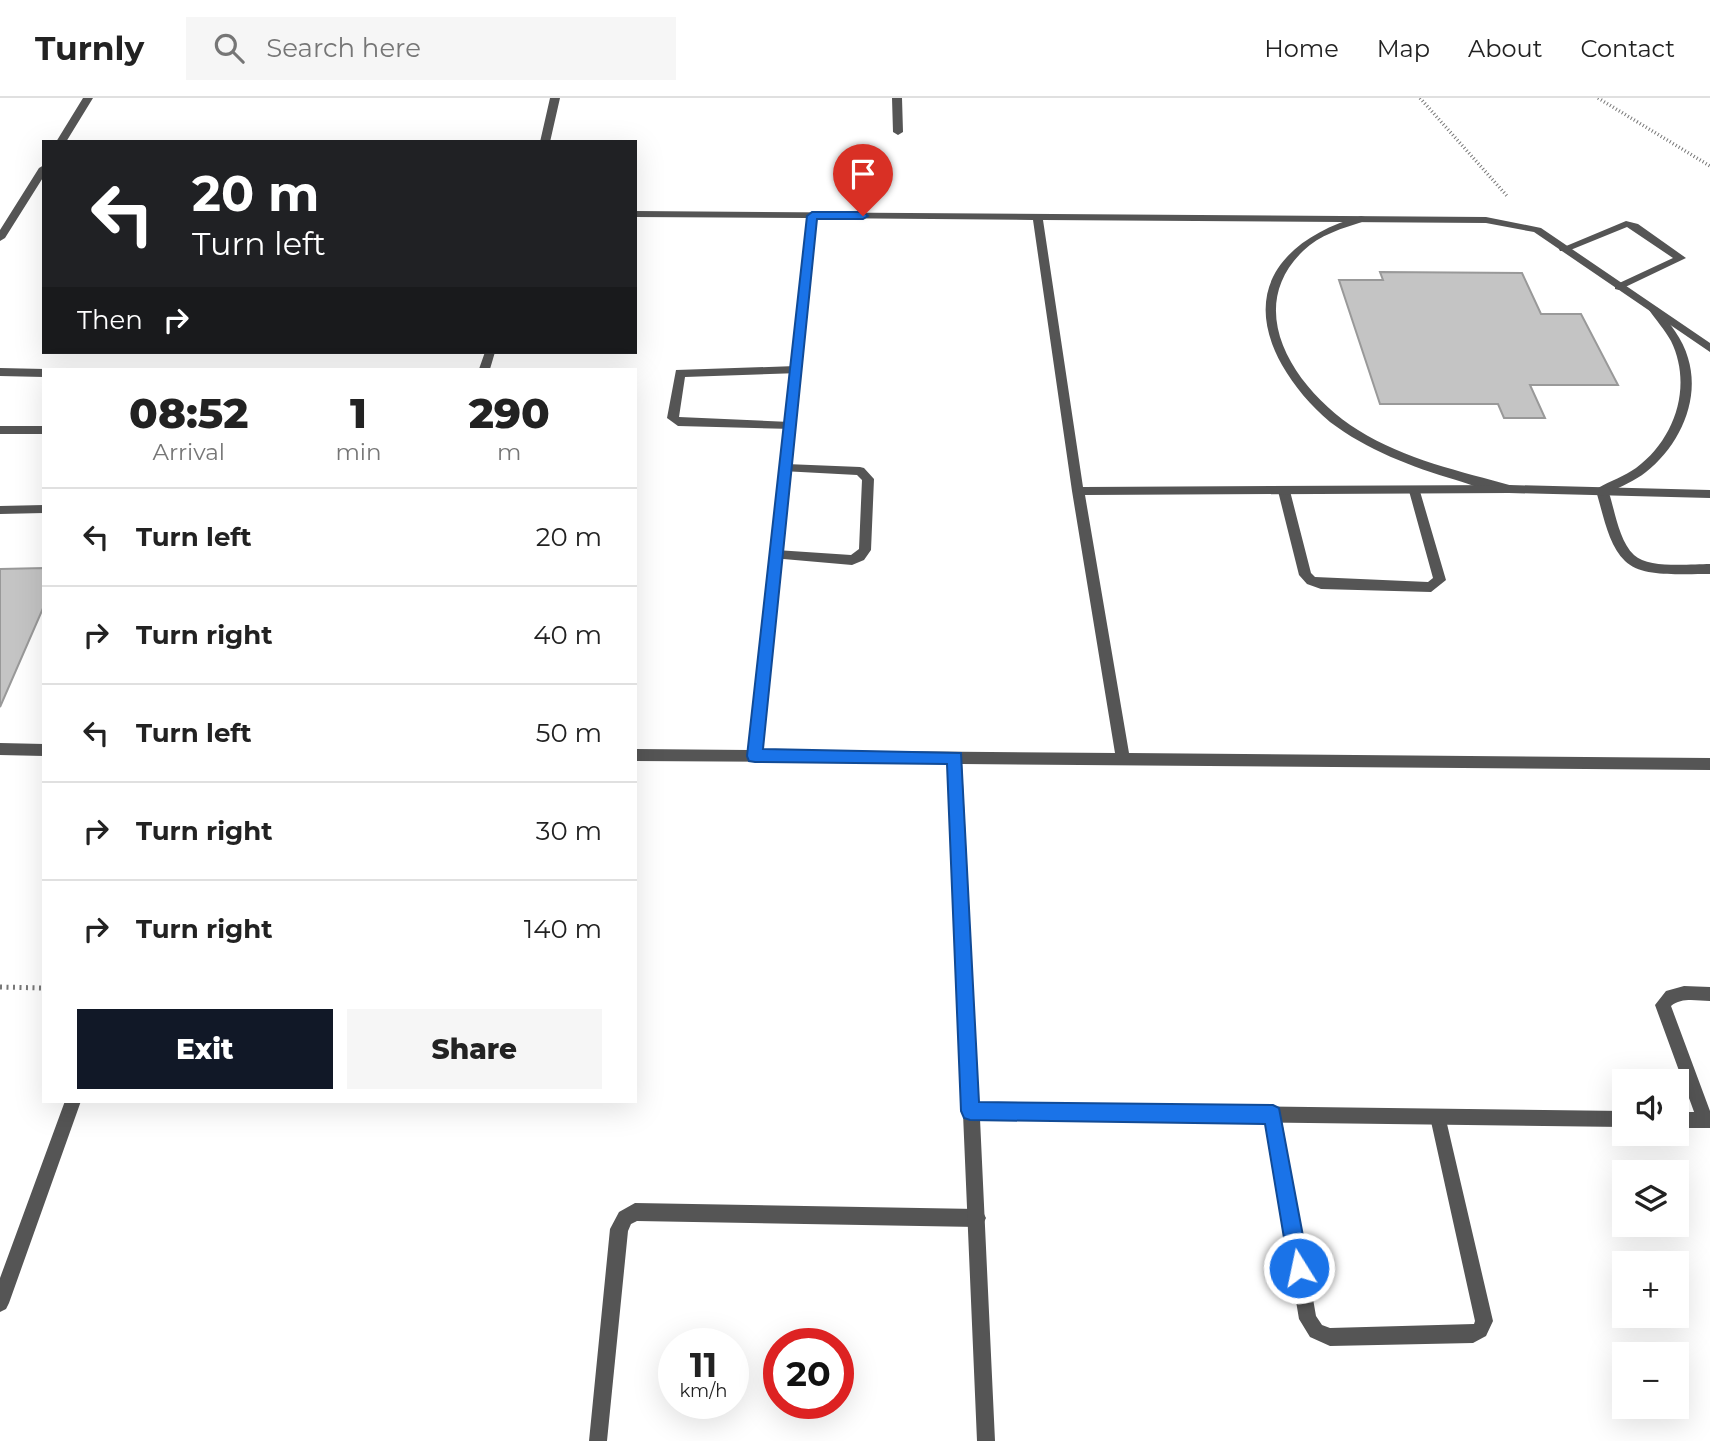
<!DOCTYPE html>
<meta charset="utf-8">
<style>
body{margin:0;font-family:Montserrat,sans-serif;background:#f6f6f6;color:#222;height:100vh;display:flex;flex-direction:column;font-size:26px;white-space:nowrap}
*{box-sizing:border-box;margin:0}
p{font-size:23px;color:#767676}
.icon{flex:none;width:38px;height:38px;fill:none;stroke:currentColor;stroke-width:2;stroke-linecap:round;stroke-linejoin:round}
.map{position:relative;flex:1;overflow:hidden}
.sheet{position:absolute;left:42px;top:270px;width:595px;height:735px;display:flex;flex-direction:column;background:#fff;border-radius:0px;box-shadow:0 7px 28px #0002}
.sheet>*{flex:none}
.guide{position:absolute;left:42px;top:42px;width:595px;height:214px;border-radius:0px;box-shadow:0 7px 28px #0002;background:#202124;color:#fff;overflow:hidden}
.tools{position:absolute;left:1612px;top:971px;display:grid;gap:14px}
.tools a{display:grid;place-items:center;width:77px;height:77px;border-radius:0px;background:#fff;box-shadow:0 7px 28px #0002;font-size:35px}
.speed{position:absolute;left:658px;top:1230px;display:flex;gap:14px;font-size:35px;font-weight:700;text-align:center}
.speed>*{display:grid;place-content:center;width:91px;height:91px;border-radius:50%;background:#fff;box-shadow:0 7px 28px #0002;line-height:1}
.speed small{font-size:18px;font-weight:400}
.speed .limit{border:10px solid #d22;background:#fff;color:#111}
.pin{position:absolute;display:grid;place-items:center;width:60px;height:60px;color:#fff;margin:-72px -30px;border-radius:50% 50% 50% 0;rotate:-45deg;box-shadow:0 0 7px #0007}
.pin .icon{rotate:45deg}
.me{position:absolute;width:77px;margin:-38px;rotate:350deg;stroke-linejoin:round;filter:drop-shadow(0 0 5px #0008)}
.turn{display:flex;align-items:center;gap:24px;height:147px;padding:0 35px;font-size:32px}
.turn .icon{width:91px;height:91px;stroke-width:2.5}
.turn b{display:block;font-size:49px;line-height:60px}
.then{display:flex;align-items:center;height:66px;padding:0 35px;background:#0003;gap:14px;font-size:26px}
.eta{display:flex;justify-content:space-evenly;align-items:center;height:119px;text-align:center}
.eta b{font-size:42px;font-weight:800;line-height:49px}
.button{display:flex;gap:14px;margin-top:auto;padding:14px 35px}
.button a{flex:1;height:80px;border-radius:0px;background:#111827;color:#fff;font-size:28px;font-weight:800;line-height:80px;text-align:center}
.button a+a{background:#f6f6f6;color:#222}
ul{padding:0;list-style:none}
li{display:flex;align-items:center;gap:21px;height:98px;padding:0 35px;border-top:2px solid #e0e0e0}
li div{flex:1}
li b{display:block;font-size:26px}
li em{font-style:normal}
header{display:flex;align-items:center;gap:42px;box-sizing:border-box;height:98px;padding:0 35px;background:#fff;border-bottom:2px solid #e0e0e0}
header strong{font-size:33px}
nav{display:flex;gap:38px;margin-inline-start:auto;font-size:24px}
.search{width:490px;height:63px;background:#f6f6f6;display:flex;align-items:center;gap:18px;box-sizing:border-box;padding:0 24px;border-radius:0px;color:#767676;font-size:26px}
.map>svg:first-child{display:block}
.building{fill:#c4c4c4;stroke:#999;stroke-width:2}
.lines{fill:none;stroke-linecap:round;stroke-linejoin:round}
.path-far1{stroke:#777;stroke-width:3.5;stroke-dasharray:1 2.5;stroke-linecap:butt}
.path{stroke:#777;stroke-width:5;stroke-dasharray:2 4.5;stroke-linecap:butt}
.lane{fill:#555;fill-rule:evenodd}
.street{fill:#555;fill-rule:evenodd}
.route{fill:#1a73e8;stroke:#114b97;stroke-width:2}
</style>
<header>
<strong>Turnly</strong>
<div class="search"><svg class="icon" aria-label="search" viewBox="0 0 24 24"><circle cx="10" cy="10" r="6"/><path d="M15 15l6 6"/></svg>Search here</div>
<nav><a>Home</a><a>Map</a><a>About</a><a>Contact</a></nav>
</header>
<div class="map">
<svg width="1710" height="1343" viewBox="0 0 1710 1343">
<rect width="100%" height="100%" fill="#fff"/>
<path class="building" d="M 1380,174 L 1522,175 L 1541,216 L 1581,216 L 1618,287 L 1530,287 L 1545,320 L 1504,320 L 1498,306 L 1380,306 L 1339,182 L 1383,182 Z
M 44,470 L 44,508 L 0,609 L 0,471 Z"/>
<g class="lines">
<path class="path-far1" d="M 1420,0 L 1508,99
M 1598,0 L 1710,68"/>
<path class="path" d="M 0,889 L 44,890"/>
<path class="lane" d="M 892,0 L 902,0 L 903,34 L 898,37 L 893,34 Z
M 1361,118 L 1365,119 L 1365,123 C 1343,130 1319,137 1303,153 C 1240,214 1299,295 1358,332 C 1406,362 1460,373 1513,388 L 1513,394 C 1497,397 1472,387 1456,382 C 1412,369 1367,352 1330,324 C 1311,308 1294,288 1282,267 C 1239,190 1286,139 1361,118 Z
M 1626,123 L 1638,126 L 1686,160 L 1619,192 L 1615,191 L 1615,187 L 1673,160 L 1627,129 L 1568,153 L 1560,153 L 1559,151 Z
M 1654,209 L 1658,210 C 1669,225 1683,241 1688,260 C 1701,302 1679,348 1646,374 C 1635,383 1621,388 1609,395 C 1615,413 1619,443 1634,457 C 1649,471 1690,466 1710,466 L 1710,476 C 1687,475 1643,481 1625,463 C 1608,447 1603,415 1596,393 L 1598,390 C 1610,383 1625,378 1636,370 C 1675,341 1693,288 1671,243 C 1665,232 1656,222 1649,212 Z
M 796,268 L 800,269 L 800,275 L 685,279 L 679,319 L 790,324 L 796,328 L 794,331 L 678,328 L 667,320 L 676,272 Z
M 0,328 L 44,328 L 44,336 L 0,336 Z
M 786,366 L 860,369 L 864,370 L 874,381 L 871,452 L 864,462 L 852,467 L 772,460 L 770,457 L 772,454 L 776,452 L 851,457 L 859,451 L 862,382 L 857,377 L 782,373 L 780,370 Z
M 1284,389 L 1290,393 L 1311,475 L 1315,479 L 1428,484 L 1433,480 L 1409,393 L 1411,390 L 1419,390 L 1446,482 L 1431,494 L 1321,491 L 1307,486 L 1299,477 L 1278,393 Z
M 44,407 L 44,415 L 0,416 L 0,408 Z
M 1684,888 L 1710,889 L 1710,903 C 1697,903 1682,899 1671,908 L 1710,1013 L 1710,1028 L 1705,1030 L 1699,1028 L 1697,1022 L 1655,907 L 1666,893 Z
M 1273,1009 L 1279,1011 L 1281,1017 L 1316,1218 L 1322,1227 L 1330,1230 L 1474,1226 L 1475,1223 L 1430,1019 L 1432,1013 L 1438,1011 L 1444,1013 L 1493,1223 L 1486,1238 L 1473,1245 L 1330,1248 L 1310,1239 L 1299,1221 L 1265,1017 L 1267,1011 Z
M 635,1105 L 977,1111 L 983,1114 L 986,1120 L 983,1126 L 977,1129 L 637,1123 L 631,1126 L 628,1133 L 607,1343 L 589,1343 L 610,1131 L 619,1114 Z"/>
<path class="street" d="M 83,0 L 93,0 L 66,44 L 56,44 Z
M 550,0 L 560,0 L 550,44 L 540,44 Z
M 44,67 L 44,78 L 5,140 L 0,143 L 0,132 L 39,70 Z
M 635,113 L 1486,119 L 1541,130 L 1710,245 L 1710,254 L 1534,134 L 1486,125 L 1043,122 L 1083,389 L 1509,387 L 1710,392 L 1710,400 L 1509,395 L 1085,397 L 1129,655 L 1710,660 L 1710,672 L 962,666 L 979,1005 L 1624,1013 L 1624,1029 L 980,1021 L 995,1343 L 977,1343 L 948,665 L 635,663 L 635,651 L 749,652 L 807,120 L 635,119 ZM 817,120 L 1033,122 L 1072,393 L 1115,655 L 763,652 Z
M 485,254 L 495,254 L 490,271 L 479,271 Z
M 0,270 L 44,271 L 44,279 L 0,278 Z
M 0,645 L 44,646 L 44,658 L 0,657 Z
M 65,1003 L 81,1003 L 9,1205 L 6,1211 L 0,1214 L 0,1180 Z
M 1676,1014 L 1710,1014 L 1710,1030 L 1676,1030 Z"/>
</g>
<path class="route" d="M 812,114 L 863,114 L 868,118 L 863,121 L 817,121 L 763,651 L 961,655 L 979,1004 L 1273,1007 L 1279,1010 L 1309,1170 L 1306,1177 L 1299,1180 L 1292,1177 L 1289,1170 L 1265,1026 L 970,1022 L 964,1020 L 961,1013 L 947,666 L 755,664 L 749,663 L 747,658 L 807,118 Z"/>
</svg>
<div class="tools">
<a><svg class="icon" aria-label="sound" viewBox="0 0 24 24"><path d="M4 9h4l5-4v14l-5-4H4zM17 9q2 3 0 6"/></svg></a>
<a><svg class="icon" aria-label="layers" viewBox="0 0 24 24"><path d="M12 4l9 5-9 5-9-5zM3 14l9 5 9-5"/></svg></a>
<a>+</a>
<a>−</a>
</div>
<div class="speed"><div>11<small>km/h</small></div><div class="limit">20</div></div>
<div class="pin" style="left:863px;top:118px;background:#d93025"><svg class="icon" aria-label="arrive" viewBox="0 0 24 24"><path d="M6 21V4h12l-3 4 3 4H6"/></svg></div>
<svg class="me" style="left:1299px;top:1170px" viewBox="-20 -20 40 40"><circle r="17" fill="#1a73e8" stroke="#fff" stroke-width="3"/><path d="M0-11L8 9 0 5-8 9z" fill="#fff"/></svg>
<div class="guide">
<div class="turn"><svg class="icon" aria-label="left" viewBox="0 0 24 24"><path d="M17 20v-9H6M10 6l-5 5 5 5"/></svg><div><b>20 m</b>Turn left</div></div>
<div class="then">Then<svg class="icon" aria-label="right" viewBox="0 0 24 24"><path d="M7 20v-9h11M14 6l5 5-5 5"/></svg></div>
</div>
<section class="sheet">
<div class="eta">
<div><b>08:52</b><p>Arrival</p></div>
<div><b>1</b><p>min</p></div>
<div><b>290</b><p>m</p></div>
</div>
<ul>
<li><svg class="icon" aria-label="left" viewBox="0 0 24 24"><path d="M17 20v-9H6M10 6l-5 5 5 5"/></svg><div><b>Turn left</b></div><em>20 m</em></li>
<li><svg class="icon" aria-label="right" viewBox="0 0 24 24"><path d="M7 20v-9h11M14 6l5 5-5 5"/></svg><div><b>Turn right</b></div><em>40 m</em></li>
<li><svg class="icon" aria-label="left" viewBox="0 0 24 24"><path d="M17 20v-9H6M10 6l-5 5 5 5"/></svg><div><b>Turn left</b></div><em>50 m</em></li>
<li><svg class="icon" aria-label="right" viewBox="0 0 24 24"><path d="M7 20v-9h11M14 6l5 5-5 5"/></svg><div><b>Turn right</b></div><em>30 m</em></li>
<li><svg class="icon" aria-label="right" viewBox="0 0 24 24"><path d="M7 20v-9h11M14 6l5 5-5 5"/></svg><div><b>Turn right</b></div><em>140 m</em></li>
</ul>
<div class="button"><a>Exit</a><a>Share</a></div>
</section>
</div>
